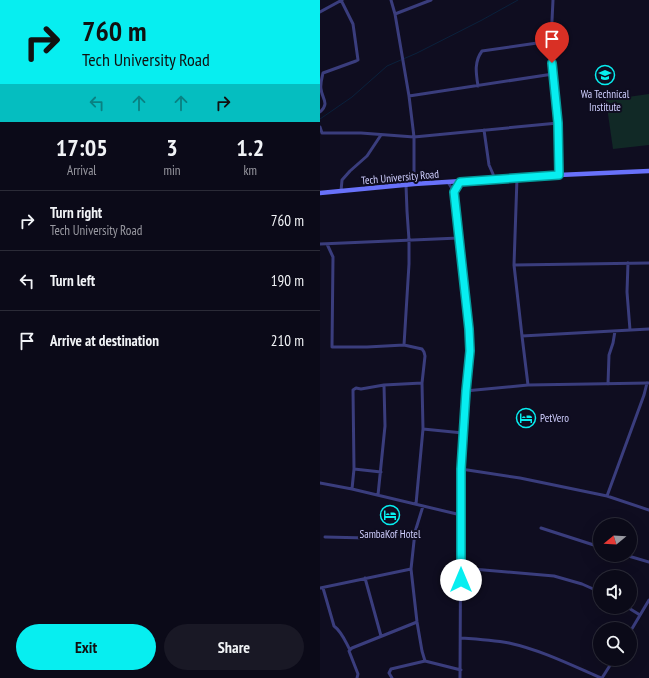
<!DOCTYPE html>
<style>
body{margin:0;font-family:"PT Sans Narrow",sans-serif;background:#191825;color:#f1f3f6;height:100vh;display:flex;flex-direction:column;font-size:15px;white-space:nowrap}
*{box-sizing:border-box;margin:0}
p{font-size:13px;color:#9a9aa2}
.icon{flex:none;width:22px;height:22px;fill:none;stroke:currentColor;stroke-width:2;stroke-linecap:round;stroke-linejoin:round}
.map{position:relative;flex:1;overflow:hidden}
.side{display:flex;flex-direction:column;background:#0b0a18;width:320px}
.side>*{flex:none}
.hud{background:#07eef0;color:#111;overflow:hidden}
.needle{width:26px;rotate:252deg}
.fabs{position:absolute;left:273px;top:518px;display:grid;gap:8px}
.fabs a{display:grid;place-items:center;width:44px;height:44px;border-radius:50%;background:#0b0a18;box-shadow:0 4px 16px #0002,0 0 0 1px #2b2b37;font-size:20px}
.pin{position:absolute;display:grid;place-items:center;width:34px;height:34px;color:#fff;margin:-41px -17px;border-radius:50% 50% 50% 0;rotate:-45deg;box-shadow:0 0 4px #0007}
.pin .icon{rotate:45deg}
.me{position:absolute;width:44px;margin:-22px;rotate:0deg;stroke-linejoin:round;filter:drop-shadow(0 0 3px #0008)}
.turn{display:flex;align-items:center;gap:14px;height:84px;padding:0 16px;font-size:18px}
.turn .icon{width:52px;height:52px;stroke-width:2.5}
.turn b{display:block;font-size:28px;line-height:34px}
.lanes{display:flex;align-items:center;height:38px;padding:0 16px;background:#0003;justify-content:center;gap:20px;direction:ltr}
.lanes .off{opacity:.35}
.eta{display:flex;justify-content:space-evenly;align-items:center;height:68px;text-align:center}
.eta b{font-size:24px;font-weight:800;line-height:28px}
.cta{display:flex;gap:8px;margin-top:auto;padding:8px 16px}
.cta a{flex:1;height:46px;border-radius:24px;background:#07eef0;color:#111;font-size:16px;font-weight:800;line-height:46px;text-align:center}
.cta a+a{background:#191825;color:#f1f3f6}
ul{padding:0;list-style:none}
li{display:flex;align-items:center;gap:12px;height:60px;padding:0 16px;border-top:1px solid #2b2b37}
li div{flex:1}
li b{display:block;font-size:15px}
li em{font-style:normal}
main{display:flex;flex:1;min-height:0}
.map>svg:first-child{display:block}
.green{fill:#112926}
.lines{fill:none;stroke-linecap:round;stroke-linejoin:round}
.stream{stroke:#0a213c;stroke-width:1}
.street{stroke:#3a3d7d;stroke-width:3}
.secondary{stroke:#6871fa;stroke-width:4.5}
.route-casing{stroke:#059b9c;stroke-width:10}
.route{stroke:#07eef0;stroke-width:7}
.labels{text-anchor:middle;stroke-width:4;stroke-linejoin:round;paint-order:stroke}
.poi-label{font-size:11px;fill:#cfcefe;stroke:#0f0d20}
.street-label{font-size:11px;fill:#cfcefe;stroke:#0f0d20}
</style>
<main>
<section class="side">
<div class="hud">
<div class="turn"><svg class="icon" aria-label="right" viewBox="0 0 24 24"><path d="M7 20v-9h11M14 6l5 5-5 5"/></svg><div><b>760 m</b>Tech University Road</div></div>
<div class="lanes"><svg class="icon off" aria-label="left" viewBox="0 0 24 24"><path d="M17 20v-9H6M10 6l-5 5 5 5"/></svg><svg class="icon off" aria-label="ahead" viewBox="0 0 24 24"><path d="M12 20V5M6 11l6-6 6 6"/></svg><svg class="icon off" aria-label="ahead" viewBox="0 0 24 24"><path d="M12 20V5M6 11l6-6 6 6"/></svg><svg class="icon" aria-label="right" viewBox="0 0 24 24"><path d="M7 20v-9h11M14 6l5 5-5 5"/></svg></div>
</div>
<div class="eta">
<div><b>17:05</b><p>Arrival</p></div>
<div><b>3</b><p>min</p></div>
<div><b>1.2</b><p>km</p></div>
</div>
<ul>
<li><svg class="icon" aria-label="right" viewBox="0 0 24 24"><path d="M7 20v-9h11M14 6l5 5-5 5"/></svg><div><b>Turn right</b><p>Tech University Road</p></div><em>760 m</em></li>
<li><svg class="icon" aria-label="left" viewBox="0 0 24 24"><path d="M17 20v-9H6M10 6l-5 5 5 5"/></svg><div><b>Turn left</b></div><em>190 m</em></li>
<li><svg class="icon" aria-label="arrive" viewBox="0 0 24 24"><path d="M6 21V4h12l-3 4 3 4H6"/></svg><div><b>Arrive at destination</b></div><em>210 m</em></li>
</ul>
<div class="cta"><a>Exit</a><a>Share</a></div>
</section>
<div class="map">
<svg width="329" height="678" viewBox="0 0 329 678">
<rect width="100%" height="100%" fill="#0f0d20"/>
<path class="green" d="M 329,94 L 329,145 L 293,149 L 286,100 Z"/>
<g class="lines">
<path class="stream" d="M 0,119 L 32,97 L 67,66 L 97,53 L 162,20 L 198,0"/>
<path class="street" d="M 71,0 L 75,14 L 89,96 L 94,137 L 94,184
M 233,0 L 231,41 L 233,74 L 238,123 L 239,175
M 0,12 L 22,0
M 75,14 L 111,0
M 158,86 C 156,73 154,62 162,51 L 231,41
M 89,96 L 233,74
M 0,112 C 10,103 2,99 1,89 C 0,84 2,78 3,73 L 36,61 L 38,60 L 33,24 L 21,0
M 0,127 L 2,133 L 41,133 L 94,137 L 238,123
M 164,130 L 169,165 L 173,174 L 174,179
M 197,178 L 194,265 L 202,336 L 208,385
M 128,182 L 134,192 L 149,329 L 150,351 L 145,391 L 141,469 L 140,678
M 21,191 L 22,180 L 30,171 L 47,156 L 61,135
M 134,192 L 140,182
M 0,244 L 139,238
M 7,244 L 13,257 L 12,347 L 47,347 L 84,345 L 102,349 L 104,352 L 105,356 L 102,383 L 103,429 L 96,504
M 308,263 L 307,292 L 310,330
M 194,265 L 329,263
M 202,336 L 329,329
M 84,345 L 89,264 L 89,240 L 87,211 L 86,185
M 288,384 L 289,355 L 293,343 L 295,331
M 145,391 L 208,385 L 329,383
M 103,429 L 143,433
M 34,469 L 61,472
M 141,469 L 200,478 L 287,496 L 329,510
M 0,483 L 32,489 L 141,515
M 32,489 L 34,469 L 33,390 L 36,388 L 41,389 L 64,385 L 102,383
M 58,495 L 65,426 L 64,385
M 287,496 L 324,395 L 327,383
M 103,506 L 95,532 L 91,569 L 97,622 L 102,651 L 105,661
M 221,528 L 280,547
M 5,537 L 47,538 L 95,532
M 305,555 L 329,562
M 141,568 L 234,576 L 262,584 L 280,592
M 45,578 L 61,636
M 0,588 L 91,569
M 3,588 L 14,626 C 22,632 25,641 30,650 L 29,651 L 38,674 L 37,678
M 307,607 L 320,615
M 310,632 L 329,600
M 141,638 C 157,639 173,640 189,643 C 221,650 251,665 281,678
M 30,650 L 32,648 L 97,622
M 72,678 L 69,673 L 71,669 L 105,661 L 141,670
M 282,678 L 294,659"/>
<path class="secondary" d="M 0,193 L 94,184 L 239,175 L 329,171"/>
</g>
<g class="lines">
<g class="route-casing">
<path id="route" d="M 141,580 L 141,469 L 146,391 L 150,351 L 149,329 L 134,192 L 140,182 L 239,175 L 238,123 L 232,63"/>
</g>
<use href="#route" class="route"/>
</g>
<defs>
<g id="school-ring" transform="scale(1)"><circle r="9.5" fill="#0f0d20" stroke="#07eef0" stroke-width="1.5"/><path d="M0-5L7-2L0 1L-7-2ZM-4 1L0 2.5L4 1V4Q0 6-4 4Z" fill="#07eef0"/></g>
<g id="hotel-ring" transform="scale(1)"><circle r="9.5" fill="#0f0d20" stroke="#07eef0" stroke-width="1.5"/><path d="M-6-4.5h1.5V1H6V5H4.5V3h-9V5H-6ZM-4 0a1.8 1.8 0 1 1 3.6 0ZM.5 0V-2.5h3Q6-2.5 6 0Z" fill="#07eef0"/></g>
</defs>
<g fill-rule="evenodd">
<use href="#school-ring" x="285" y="75"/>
<use href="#hotel-ring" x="206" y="418"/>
<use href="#hotel-ring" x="70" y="515"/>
</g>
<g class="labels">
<g class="poi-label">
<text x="285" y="98">Wa Technical<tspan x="285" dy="13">Institute</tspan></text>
<text x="220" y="422" text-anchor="start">PetVero</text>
<text x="70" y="538">SambaKof Hotel</text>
</g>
<g class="street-label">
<text transform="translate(80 177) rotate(-5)" y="4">Tech University Road</text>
</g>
</g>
</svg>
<div class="fabs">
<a><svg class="needle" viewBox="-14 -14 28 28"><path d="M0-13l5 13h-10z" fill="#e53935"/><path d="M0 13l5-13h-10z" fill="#9a9aa2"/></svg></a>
<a><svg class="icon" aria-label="sound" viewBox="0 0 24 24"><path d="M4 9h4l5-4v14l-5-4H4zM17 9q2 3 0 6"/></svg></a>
<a><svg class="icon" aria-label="search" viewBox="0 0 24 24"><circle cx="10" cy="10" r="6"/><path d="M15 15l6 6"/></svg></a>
</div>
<div class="pin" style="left:232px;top:63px;background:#d93025"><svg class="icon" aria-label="arrive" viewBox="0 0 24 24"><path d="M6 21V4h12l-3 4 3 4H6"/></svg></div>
<svg class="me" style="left:141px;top:580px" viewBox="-20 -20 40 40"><circle r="19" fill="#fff"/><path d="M0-13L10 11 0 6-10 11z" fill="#07eef0"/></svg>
</div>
</main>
